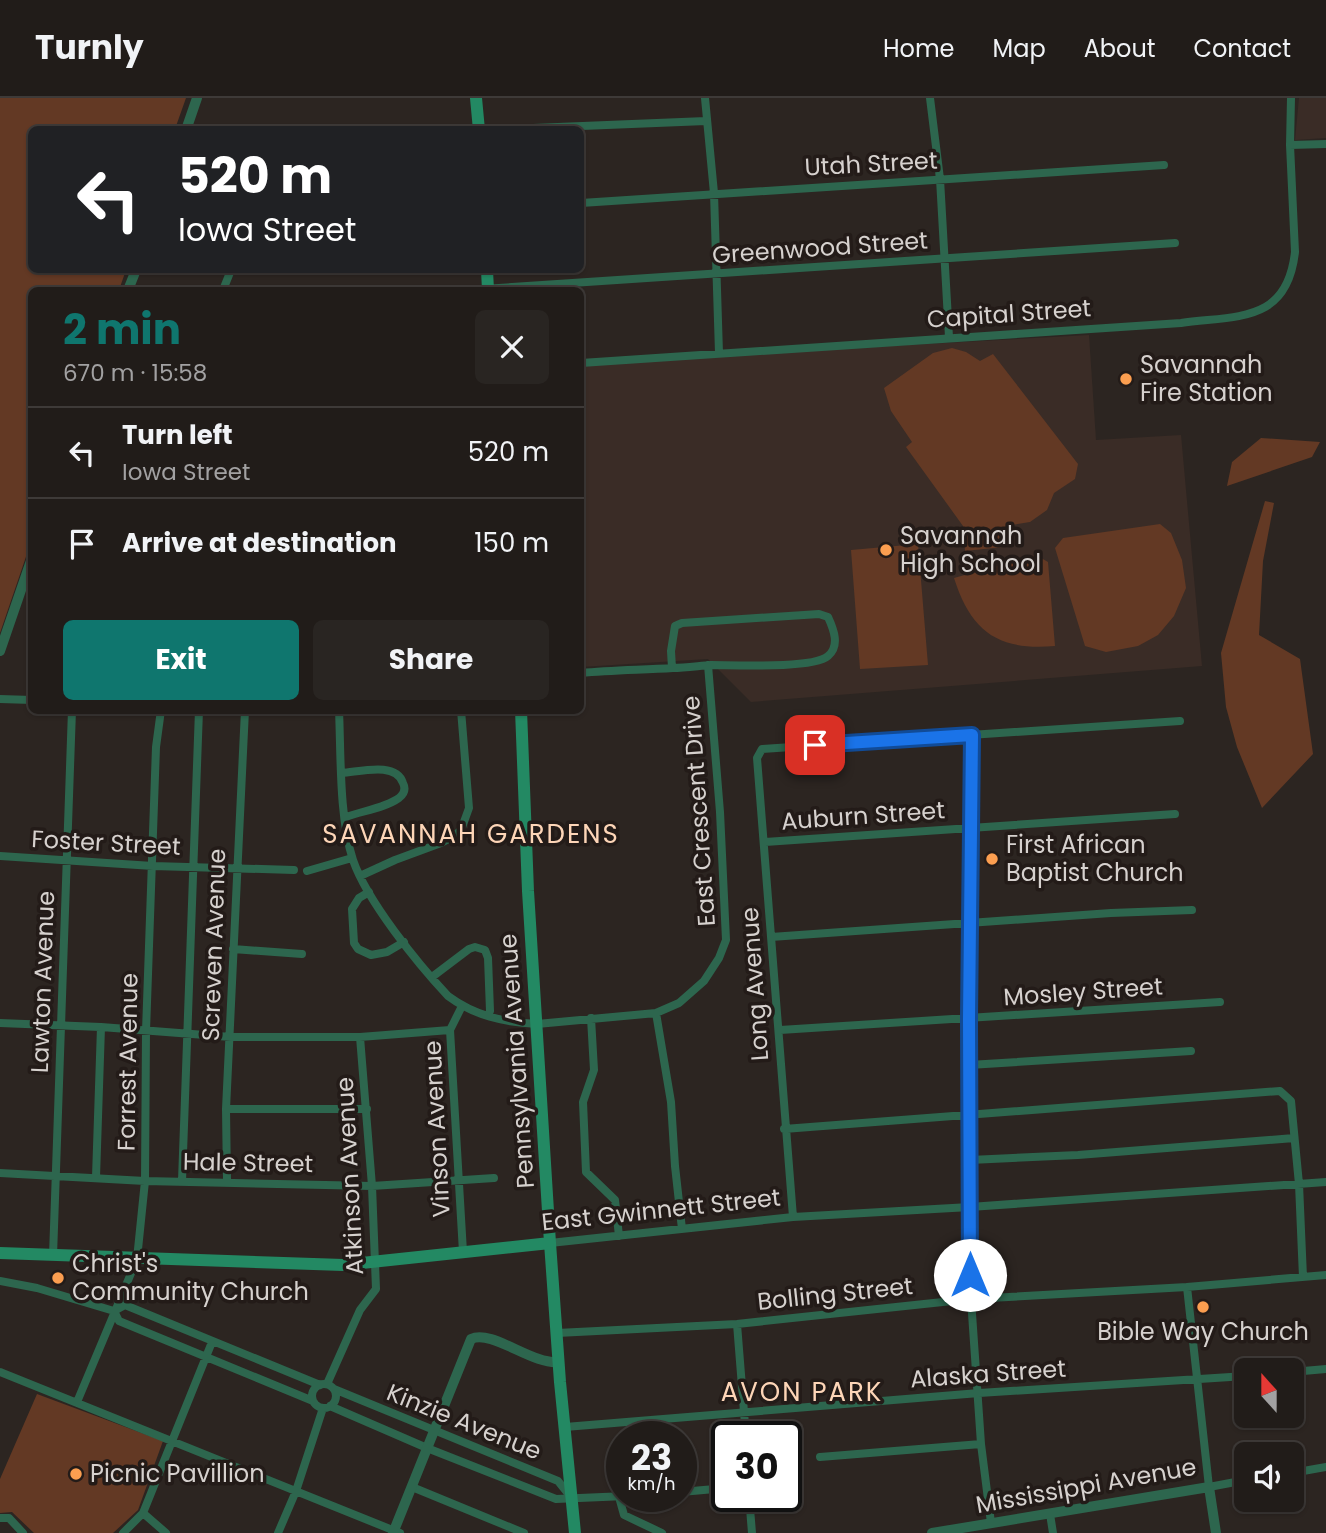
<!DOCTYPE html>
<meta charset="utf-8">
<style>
body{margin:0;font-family:Poppins,sans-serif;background:#292522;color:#f1f3f6;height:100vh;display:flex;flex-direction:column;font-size:26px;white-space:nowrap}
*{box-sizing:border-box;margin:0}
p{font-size:23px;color:#a2a1a2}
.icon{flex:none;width:38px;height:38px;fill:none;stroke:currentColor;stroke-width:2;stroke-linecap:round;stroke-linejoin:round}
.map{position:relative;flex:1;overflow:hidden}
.side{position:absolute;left:28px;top:189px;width:556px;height:427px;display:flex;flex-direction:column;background:#211c19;border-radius:10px;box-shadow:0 2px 5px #0004,0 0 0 2px #3e3a38}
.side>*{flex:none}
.hud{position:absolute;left:28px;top:28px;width:556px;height:147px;border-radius:10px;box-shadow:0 2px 5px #0004,0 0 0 2px #3e3a38;background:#202124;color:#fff;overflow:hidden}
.needle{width:46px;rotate:339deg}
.buttons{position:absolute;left:1234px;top:1260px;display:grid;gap:14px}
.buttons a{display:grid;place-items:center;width:70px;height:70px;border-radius:10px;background:#211c19;box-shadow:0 2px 5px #0004,0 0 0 2px #3e3a38;font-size:35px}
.speed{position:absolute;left:606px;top:1323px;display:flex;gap:14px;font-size:35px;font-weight:700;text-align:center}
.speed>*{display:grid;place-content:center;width:91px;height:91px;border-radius:50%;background:#211c19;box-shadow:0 2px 5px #0004,0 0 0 2px #3e3a38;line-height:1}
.speed small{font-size:18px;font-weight:400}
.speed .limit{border:4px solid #111;border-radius:10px;background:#fff;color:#111}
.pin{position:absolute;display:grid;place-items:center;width:60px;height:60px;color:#fff;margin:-30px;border-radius:14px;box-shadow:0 4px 10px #0006}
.me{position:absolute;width:77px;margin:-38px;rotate:0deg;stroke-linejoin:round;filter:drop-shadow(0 0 5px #0008)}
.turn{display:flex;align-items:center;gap:24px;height:147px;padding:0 35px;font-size:32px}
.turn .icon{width:91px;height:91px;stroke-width:2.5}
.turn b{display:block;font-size:49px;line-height:60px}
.round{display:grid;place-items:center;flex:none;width:74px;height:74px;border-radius:10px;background:#292522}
.summary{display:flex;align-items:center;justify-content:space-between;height:119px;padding:0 35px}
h1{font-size:42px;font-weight:700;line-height:52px;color:#0f766e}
.cta{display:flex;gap:14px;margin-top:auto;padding:14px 35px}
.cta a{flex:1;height:80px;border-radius:10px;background:#0f766e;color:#fff;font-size:28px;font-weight:700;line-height:80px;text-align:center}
.cta a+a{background:#292522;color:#f1f3f6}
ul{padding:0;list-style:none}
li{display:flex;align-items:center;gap:21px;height:91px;padding:0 35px;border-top:2px solid #3e3a38}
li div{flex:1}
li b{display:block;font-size:26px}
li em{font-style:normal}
header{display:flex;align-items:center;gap:42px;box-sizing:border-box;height:98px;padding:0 35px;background:#211c19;border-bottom:2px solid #3e3a38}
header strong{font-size:33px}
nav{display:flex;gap:38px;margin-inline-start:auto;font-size:24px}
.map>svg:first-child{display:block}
.built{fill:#3a2c26}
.green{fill:#633924}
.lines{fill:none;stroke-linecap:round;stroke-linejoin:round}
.minor{stroke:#2d664e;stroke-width:8}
.tertiary{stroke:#2d664e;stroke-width:10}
.secondary{stroke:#238963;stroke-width:12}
.route-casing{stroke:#114b97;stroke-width:18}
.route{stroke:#1a73e8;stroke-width:12}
.poi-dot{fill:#fb9e50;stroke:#231b18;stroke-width:2.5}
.labels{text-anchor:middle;stroke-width:7;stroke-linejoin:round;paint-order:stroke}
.street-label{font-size:24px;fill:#d6d1ce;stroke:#231b18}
.poi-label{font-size:24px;fill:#d6d1ce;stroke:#231b18;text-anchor:start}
.neighbourhood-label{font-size:26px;letter-spacing:2px;fill:#fdd5b7;stroke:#231b18}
</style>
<header>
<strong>Turnly</strong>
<nav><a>Home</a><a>Map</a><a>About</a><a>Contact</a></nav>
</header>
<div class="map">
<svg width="1326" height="1435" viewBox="0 0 1326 1435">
<rect width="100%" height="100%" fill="#2c2521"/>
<path class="built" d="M 1299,0 L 1326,0 L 1326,40 L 1295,42 Z
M 1089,237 L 1096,342 L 1181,337 L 1202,568 L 751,604 L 708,561 L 581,569 L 581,265 Z"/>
<path class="green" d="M 0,0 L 186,0 L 175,31 L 32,32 L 32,172 L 126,172 L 119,192 L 32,192 L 31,444 L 0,535 Z
M 952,250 L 966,254 L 980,263 L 993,256 L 1078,366 L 1075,381 L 1054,395 L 1047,412 L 1030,424 L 1012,427 L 1012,448 L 965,453 L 963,428 L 906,349 L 912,344 L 891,313 L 884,290 L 933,255 Z
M 1261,340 L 1320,344 L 1312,359 L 1227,388 L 1232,364 Z
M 1265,403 L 1274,405 L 1263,463 L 1259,537 L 1300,561 L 1313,656 L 1262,710 L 1237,649 L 1226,609 L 1221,555 Z
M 1160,426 L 1171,435 L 1182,462 L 1186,490 L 1174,518 L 1158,537 L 1138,548 L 1106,554 L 1085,548 L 1055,450 L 1063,440 Z
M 918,446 L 928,567 L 860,571 L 851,452 Z
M 1036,457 L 1048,464 L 1055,548 C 999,553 971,534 954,480 Z
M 37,1296 L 163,1343 L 138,1412 L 113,1435 L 34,1435 L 12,1414 L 0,1415 L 0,1381 Z"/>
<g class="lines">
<path class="minor" d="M 705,0 L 714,95 L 719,255
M 930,0 L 940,81 L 949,239
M 486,32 L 706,23
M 1290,47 L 1326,46
M 581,105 L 1164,67
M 223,192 L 231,172
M 468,192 L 1175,145
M 581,265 L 1181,225 C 1236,217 1287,226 1295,154 L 1290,47 L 1291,0
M 581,575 C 612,572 642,572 673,570 C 685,570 698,568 711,567 C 733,567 813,571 828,558 C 840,548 834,532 828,519 L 819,516 L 682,525 L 675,528 L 671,553 L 672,570
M 0,601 L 32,602
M 339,612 C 341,657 339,720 353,762 C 367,803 418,866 448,898 C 475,918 503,924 537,926 L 656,915 L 679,905 L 704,883 L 719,860 L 726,842 L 720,714 L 708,567
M 972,637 L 969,921 L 971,1201 L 981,1346 L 991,1425
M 342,675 C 359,674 396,663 403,685 C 406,691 404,696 399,700 C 385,710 362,713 346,719
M 765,744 L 1175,716
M 0,758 L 153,768 L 294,772
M 307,773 L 352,760
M 360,778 L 395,762 L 441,745 L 453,739 L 461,732 L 469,710 L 461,612
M 369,794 L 359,800 L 352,811 L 354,845 L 358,851 L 371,857 L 387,854 L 404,844
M 771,839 L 1111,815 L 1192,812
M 233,851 L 302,856
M 432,879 L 469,851 L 475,849 L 485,852 L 488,860 L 490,913 L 488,918
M 462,908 L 450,932 L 463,1154
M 656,915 L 671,1004 L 675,1068 L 682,1131
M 591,920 L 594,972 L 583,1004 L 586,1074 L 615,1102 L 619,1138
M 0,925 L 101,929 L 231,939 L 360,939 L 450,932
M 780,932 L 1220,904
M 969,967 L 1191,953
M 226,1011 L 367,1011
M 784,1031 L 1280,993 L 1291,1003 L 1299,1086 L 1303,1179
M 970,1062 L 1078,1057 L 1294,1040
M 0,1075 L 145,1083 L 372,1088 L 494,1080
M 96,1079 L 101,929
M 182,1083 L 199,612
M 227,1083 L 226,1011 L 245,612
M 793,1119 L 757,660 L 762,651 L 1180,623
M 550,1145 L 793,1119 L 970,1109 L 1326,1084
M 53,1158 L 72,612
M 0,1183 L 37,1190 L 114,1213 L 125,1207 L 320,1287
M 1187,1189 L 1209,1389 L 1246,1382
M 114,1213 L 119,1223 L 313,1303
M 737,1226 L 746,1339
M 557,1235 L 737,1226 L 971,1201 L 1187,1189 L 1326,1177
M 0,1274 L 400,1435
M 1292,1274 L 1326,1271
M 327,1286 L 360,1212 L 376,1191 L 372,1088 L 360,939
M312 1298a12 12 0 1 1 24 0a12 12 0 1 1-24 0Z
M 334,1291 L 558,1383 L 570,1398
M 77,1304 L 137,1161 L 145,1083 L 146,933 L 156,649 L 161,612
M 330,1308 L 427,1350 L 556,1401 L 626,1398
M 565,1329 L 979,1295 L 1246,1278
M 820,1359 L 981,1346
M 1292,1375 L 1326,1369
M 786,1386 L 797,1385
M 412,1389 L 524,1435
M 681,1394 L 726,1390
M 749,1398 L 752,1435
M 619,1399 L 624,1417 L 662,1435
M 143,1415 L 166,1435
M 1050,1416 L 1053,1435
M 0,1420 L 9,1420 L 23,1435
M 123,1435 L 143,1415 L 212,1244
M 278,1435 L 296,1393 L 323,1310"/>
<path class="tertiary" d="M 186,32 L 197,0
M 128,192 L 136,172
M 0,553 L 32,460
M 393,1435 L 471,1241 C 492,1231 532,1267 559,1264
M 932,1435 L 1209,1389 L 1216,1435"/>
<path class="secondary" d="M 476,0 L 479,32
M 487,172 L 488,192
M 521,612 L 528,793 L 550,1145 L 560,1284 L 575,1435
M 0,1155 L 343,1167 L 550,1145"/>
</g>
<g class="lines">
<g class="route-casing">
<path id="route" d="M 815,647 L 972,637 L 969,921 L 970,1177"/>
</g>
<use href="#route" class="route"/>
</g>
<g class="poi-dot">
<circle cx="1126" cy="281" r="7"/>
<circle cx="886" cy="452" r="7"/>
<circle cx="992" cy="761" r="7"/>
<circle cx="58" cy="1180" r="7"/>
<circle cx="1203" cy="1209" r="7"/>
<circle cx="76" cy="1376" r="7"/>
</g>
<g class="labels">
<g class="street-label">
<text transform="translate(871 66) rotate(-3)" y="8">Utah Street</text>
<text transform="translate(820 150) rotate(-4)" y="8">Greenwood Street</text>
<text transform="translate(1009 216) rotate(-4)" y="8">Capital Street</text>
<text transform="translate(699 713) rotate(-94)" y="8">East Crescent Drive</text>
<text transform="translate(863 718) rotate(-4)" y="8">Auburn Street</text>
<text transform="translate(106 745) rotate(3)" y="8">Foster Street</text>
<text transform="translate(214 847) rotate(-88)" y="8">Screven Avenue</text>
<text transform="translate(43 884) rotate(-88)" y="8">Lawton Avenue</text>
<text transform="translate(755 886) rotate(-94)" y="8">Long Avenue</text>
<text transform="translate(1083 894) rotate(-4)" y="8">Mosley Street</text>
<text transform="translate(517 963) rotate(-94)" y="8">Pennsylvania Avenue</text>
<text transform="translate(128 964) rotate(-89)" y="8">Forrest Avenue</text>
<text transform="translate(437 1031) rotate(-93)" y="8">Vinson Avenue</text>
<text transform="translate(248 1065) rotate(1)" y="8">Hale Street</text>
<text transform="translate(350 1078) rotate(-93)" y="8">Atkinson Avenue</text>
<text transform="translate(661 1112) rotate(-6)" y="8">East Gwinnett Street</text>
<text transform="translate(835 1196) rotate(-6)" y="8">Bolling Street</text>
<text transform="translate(988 1276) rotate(-4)" y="8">Alaska Street</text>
<text transform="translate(464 1324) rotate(22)" y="8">Kinzie Avenue</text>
<text transform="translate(1086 1388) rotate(-10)" y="8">Mississippi Avenue</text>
</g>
<g class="poi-label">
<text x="1140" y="275">Savannah<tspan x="1140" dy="28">Fire Station</tspan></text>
<text x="900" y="446">Savannah<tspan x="900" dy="28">High School</tspan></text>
<text x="1006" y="755">First African<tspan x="1006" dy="28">Baptist Church</tspan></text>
<text x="72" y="1174">Christ's<tspan x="72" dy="28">Community Church</tspan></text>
<text x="1203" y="1242" text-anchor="middle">Bible Way Church</text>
<text x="90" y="1384">Picnic Pavillion</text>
</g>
<g class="neighbourhood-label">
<text x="471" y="745">SAVANNAH GARDENS</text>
<text x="802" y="1303">AVON PARK</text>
</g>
</g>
</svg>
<div class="buttons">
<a><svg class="needle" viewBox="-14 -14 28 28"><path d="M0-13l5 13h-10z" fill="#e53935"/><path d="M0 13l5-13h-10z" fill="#a2a1a2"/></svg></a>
<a><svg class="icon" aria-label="sound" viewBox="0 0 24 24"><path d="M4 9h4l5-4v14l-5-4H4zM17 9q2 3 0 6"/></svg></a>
</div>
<div class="speed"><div>23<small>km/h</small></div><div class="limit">30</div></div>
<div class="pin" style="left:815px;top:647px;background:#d93025"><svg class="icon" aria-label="arrive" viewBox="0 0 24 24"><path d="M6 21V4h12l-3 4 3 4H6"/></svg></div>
<svg class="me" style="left:970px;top:1177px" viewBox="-20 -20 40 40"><circle r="19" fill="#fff"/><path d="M0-13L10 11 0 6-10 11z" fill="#1a73e8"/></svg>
<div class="hud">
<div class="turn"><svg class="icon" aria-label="left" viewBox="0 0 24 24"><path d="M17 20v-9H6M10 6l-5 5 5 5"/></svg><div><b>520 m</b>Iowa Street</div></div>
</div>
<section class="side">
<div class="summary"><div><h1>2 min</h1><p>670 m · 15:58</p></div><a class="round"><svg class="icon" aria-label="close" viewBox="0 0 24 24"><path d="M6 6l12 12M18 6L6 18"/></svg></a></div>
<ul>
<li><svg class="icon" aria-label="left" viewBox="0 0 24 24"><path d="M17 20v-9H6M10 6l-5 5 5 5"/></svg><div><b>Turn left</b><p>Iowa Street</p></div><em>520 m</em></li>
<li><svg class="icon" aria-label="arrive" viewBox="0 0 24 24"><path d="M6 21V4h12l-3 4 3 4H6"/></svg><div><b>Arrive at destination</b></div><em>150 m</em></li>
</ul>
<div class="cta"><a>Exit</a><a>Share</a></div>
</section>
</div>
